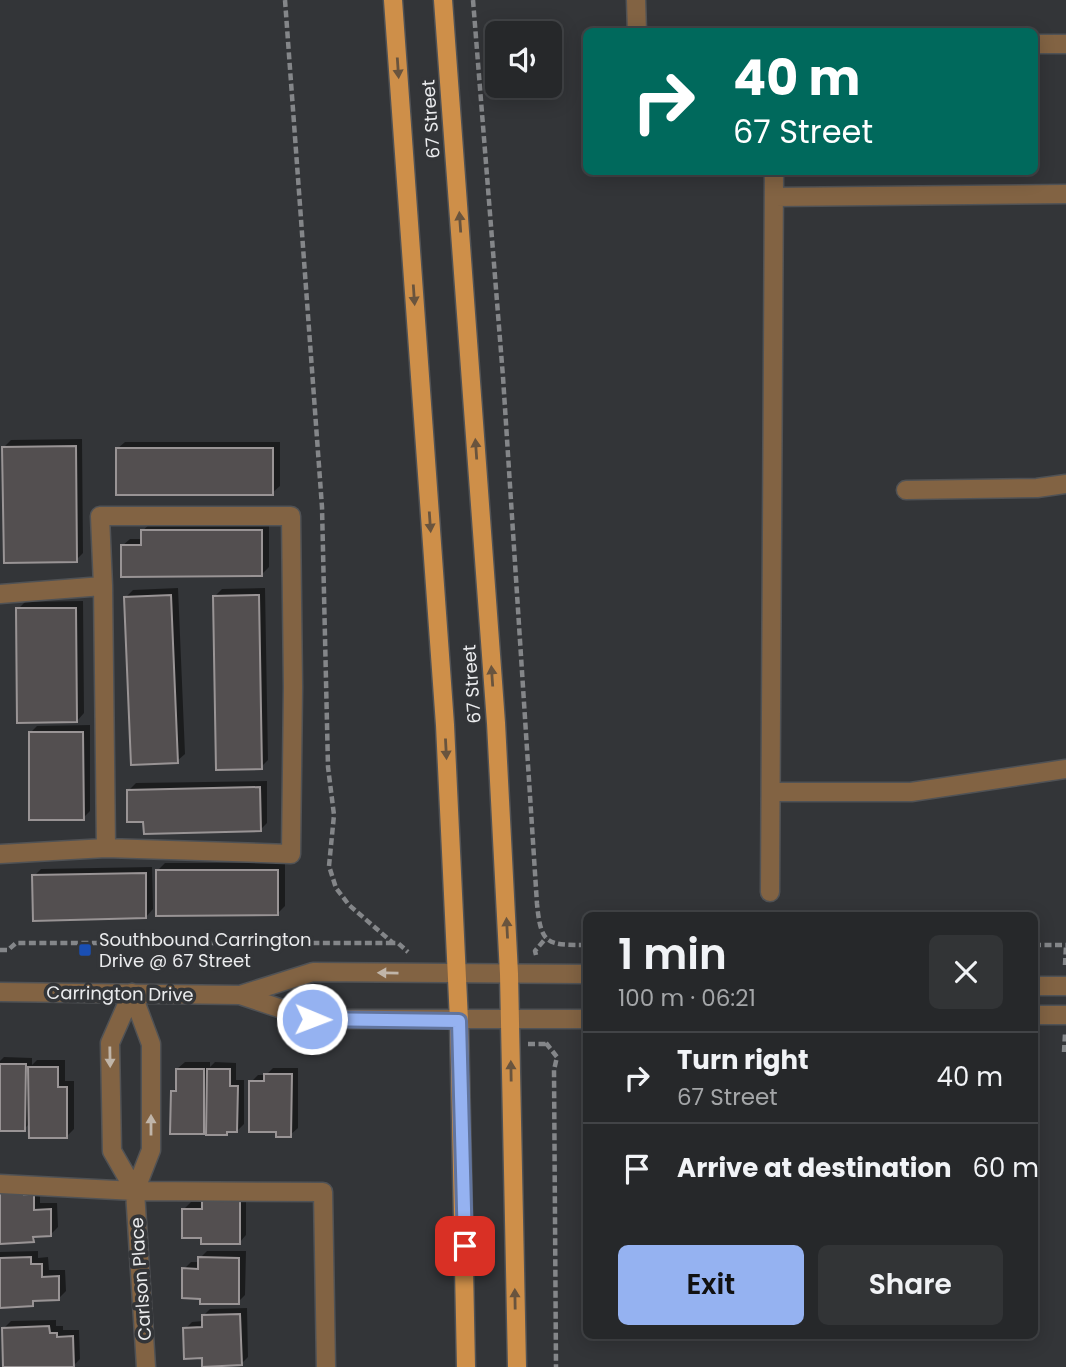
<!DOCTYPE html>
<meta charset="utf-8">
<style>
body{margin:0;font-family:Poppins,sans-serif;background:#323436;color:#f1f3f6;height:100vh;display:flex;flex-direction:column;font-size:26px;white-space:nowrap}
*{box-sizing:border-box;margin:0}
p{font-size:23px;color:#a4a6a8}
.icon{flex:none;width:38px;height:38px;fill:none;stroke:currentColor;stroke-width:2;stroke-linecap:round;stroke-linejoin:round}
.map{position:relative;flex:1;overflow:hidden}
.sheet{position:absolute;left:583px;top:912px;width:455px;height:427px;display:flex;flex-direction:column;background:#26282a;border-radius:10px;box-shadow:0 4px 18px #0003,0 0 0 2px #424447}
.sheet>*{flex:none}
.top-card{position:absolute;left:583px;top:28px;width:455px;height:147px;border-radius:10px;box-shadow:0 4px 18px #0003,0 0 0 2px #424447;background:#00695c;color:#fff;overflow:hidden}
.buttons{position:absolute;left:485px;top:21px;display:grid;gap:14px}
.buttons a{display:grid;place-items:center;width:77px;height:77px;border-radius:10px;background:#26282a;box-shadow:0 4px 18px #0003,0 0 0 2px #424447;font-size:35px}
.pin{position:absolute;display:grid;place-items:center;width:60px;height:60px;color:#fff;margin:-30px;border-radius:14px;box-shadow:0 4px 10px #0006}
.me{position:absolute;width:77px;margin:-38px;rotate:91deg;stroke-linejoin:round;filter:drop-shadow(0 0 5px #0008)}
.turn{display:flex;align-items:center;gap:24px;height:147px;padding:0 35px;font-size:32px}
.turn .icon{width:91px;height:91px;stroke-width:2.5}
.turn b{display:block;font-size:49px;line-height:60px}
.round{display:grid;place-items:center;flex:none;width:74px;height:74px;border-radius:10px;background:#323436}
.summary{display:flex;align-items:center;justify-content:space-between;height:119px;padding:0 35px}
h1{font-size:42px;font-weight:600;line-height:52px}
.primary-button{display:flex;gap:14px;margin-top:auto;padding:14px 35px}
.primary-button a{flex:1;height:80px;border-radius:10px;background:#95b2f1;color:#111;font-size:28px;font-weight:600;line-height:80px;text-align:center}
.primary-button a+a{background:#323436;color:#f1f3f6}
ul{padding:0;list-style:none}
li{display:flex;align-items:center;gap:21px;height:91px;padding:0 35px;border-top:2px solid #424447}
li div{flex:1}
li b{display:block;font-size:26px}
li em{font-style:normal}
.map>svg:first-child{display:block}
.shadow{fill:#0007}
.building{fill:#534f50;stroke:#999495;stroke-width:2}
.lines{fill:none;stroke-linecap:round;stroke-linejoin:round}
.minor-casing{stroke:#505255;stroke-width:21}
.major-casing{stroke:#505255;stroke-width:21}
.path{stroke:#848689;stroke-width:4.5;stroke-dasharray:7 3.5;stroke-linecap:butt}
.minor{stroke:#826343;stroke-width:18}
.major{stroke:#ce8f49;stroke-width:18}
.oneway{fill:#69543e}
.oneway2{fill:#c0b5a9}
.route-casing{stroke:#61749d;stroke-width:18}
.route{stroke:#95b2f1;stroke-width:12}
.transit-dot{fill:#1a4fb4;stroke:#333538;stroke-width:2.5}
.labels{text-anchor:middle;stroke-width:7;stroke-linejoin:round;paint-order:stroke}
.street-label{font-size:18px;fill:#eaebed;stroke:#333538}
.poi-label{font-size:18px;fill:#eaebed;stroke:#333538;text-anchor:start}
</style>
<div class="map">
<svg width="1066" height="1367" viewBox="0 0 1066 1367">
<rect width="100%" height="100%" fill="#333538"/>
<path class="shadow" d="M 82,439 L 83,553 L 76,560 L 4,447 L 11,440 Z
M 125,442 L 280,442 L 280,486 L 272,493 L 117,449 Z
M 269,523 L 269,567 L 262,574 L 122,546 L 130,539 L 142,539 L 142,531 L 150,524 Z
M 178,588 L 185,754 L 177,761 L 126,597 L 133,590 Z
M 265,588 L 268,760 L 261,767 L 215,596 L 222,589 Z
M 83,601 L 84,713 L 77,721 L 18,609 L 25,602 Z
M 90,725 L 90,811 L 83,818 L 30,733 L 37,726 Z
M 267,781 L 267,823 L 260,830 L 145,820 L 129,790 L 136,783 Z
M 165,863 L 285,863 L 285,906 L 277,914 L 158,870 Z
M 152,867 L 153,909 L 146,917 L 34,876 L 41,869 Z
M 4,1057 L 32,1058 L 32,1065 L 37,1060 L 65,1060 L 65,1081 L 74,1081 L 74,1129 L 67,1136 L 30,1123 L 24,1129 L 0,1129 L 0,1061 Z
M 185,1062 L 210,1062 L 210,1067 L 215,1062 L 236,1063 L 236,1080 L 244,1080 L 244,1124 L 237,1131 L 229,1131 L 227,1133 L 208,1128 L 203,1133 L 172,1092 L 177,1087 L 177,1069 Z
M 273,1068 L 298,1068 L 298,1128 L 290,1135 L 251,1082 L 258,1075 L 266,1075 Z
M 0,1185 L 40,1188 L 40,1203 L 57,1203 L 58,1227 L 51,1234 L 38,1235 L 33,1241 L 0,1242 Z
M 246,1191 L 246,1235 L 239,1243 L 203,1237 L 184,1209 L 191,1202 L 203,1202 Z
M 38,1251 L 38,1258 L 48,1257 L 49,1270 L 65,1270 L 66,1291 L 59,1298 L 38,1299 L 32,1304 L 0,1306 L 0,1252 Z
M 207,1251 L 246,1251 L 245,1295 L 238,1302 L 202,1297 L 184,1269 L 191,1262 L 200,1262 L 200,1258 Z
M 247,1308 L 248,1357 L 241,1364 L 204,1356 L 185,1329 L 192,1322 L 203,1321 L 203,1316 L 210,1309 Z
M 56,1320 L 56,1326 L 63,1326 L 63,1330 L 79,1330 L 80,1359 L 73,1366 L 5,1367 L 4,1328 L 11,1321 Z"/>
<path class="building" d="M 76,446 L 77,562 L 4,563 L 2,447 Z
M 116,448 L 273,448 L 273,495 L 116,495 Z
M 141,530 L 262,530 L 262,576 L 121,577 L 121,545 L 141,545 Z
M 171,595 L 178,763 L 131,765 L 124,597 Z
M 259,595 L 262,769 L 216,770 L 213,596 Z
M 16,608 L 76,608 L 77,722 L 17,723 Z
M 29,732 L 83,732 L 84,820 L 29,820 Z
M 260,787 L 261,831 L 144,834 L 143,822 L 127,822 L 127,790 Z
M 156,870 L 278,870 L 278,915 L 156,916 Z
M 146,873 L 146,918 L 33,921 L 32,875 Z
M 0,1064 L 26,1064 L 25,1131 L 0,1131 Z
M 28,1067 L 58,1067 L 58,1087 L 67,1087 L 67,1138 L 29,1138 Z
M 176,1069 L 204,1069 L 204,1134 L 170,1134 L 171,1091 L 176,1091 Z
M 207,1069 L 230,1069 L 230,1086 L 238,1086 L 237,1132 L 227,1132 L 227,1135 L 206,1135 Z
M 264,1074 L 292,1074 L 291,1137 L 276,1137 L 276,1132 L 249,1132 L 249,1081 L 264,1081 Z
M 24,1191 L 24,1195 L 34,1195 L 34,1210 L 51,1209 L 51,1236 L 33,1237 L 34,1242 L 0,1244 L 0,1192 Z
M 202,1197 L 240,1197 L 240,1244 L 201,1244 L 201,1238 L 182,1238 L 182,1209 L 202,1209 Z
M 31,1257 L 31,1264 L 42,1264 L 42,1277 L 59,1276 L 59,1300 L 33,1301 L 33,1306 L 0,1308 L 0,1258 Z
M 198,1257 L 239,1258 L 239,1304 L 200,1304 L 200,1299 L 182,1298 L 182,1268 L 198,1269 Z
M 240,1314 L 242,1365 L 202,1367 L 202,1358 L 184,1359 L 183,1328 L 202,1327 L 202,1315 Z
M 49,1326 L 50,1333 L 57,1333 L 57,1337 L 73,1336 L 74,1367 L 3,1367 L 2,1328 Z"/>
<g class="lines">
<g class="minor-casing">
<path id="minor" d="M 636,0 L 637,32
M 1034,44 L 1066,44
M 774,197 L 1066,194
M 906,490 L 1037,488 L 1066,484
M 103,586 L 106,848
M 0,594 L 103,586 L 100,516 L 291,516 L 293,687 L 291,854 L 106,848 L 0,854
M 772,792 L 911,792 L 1066,769
M 770,892 L 774,172
M 1034,986 L 1066,986
M 0,992 L 240,995 L 313,972 L 586,974
M 132,993 L 151,1044 L 151,1150 L 135,1191 L 146,1367
M 132,993 L 110,1043 L 112,1151 L 135,1191
M 240,995 L 312,1019 L 586,1019
M 1034,1015 L 1066,1015
M 0,1184 L 135,1191 L 323,1192 L 326,1367"/>
</g>
<g class="major-casing">
<path id="major" d="M 393,0 L 445,725 L 459,1021 L 466,1367
M 443,0 L 496,723 L 509,974 L 517,1367"/>
</g>
<path class="path" d="M 285,0 L 322,507 L 328,767 L 334,815 L 329,866 L 336,888 L 349,905 L 393,943 L 398,943 L 408,952
M 473,0 L 503,377 L 537,904 C 541,945 547,945 586,945
M 1034,945 L 1066,945
M 0,950 L 8,950 L 16,943 L 392,943
M 536,955 L 535,951 L 546,938
M 1065,965 L 1066,945
M 546,1043 L 557,1057 L 554,1070 L 556,1367
M 528,1044 L 547,1044
M 1064,1052 L 1065,1034"/>
<use href="#minor" class="minor"/>
<use href="#major" class="major"/>
</g>
<defs><path id="oneway-solid" d="M-6-.8H1V-3.2L6.5 0L1 3.2V.8H-6Z" transform="scale(1.75)"/></defs>
<g class="oneway">
<use href="#oneway-solid" transform="translate(398 68) rotate(86)"/>
<use href="#oneway-solid" transform="translate(460 222) rotate(-94)"/>
<use href="#oneway-solid" transform="translate(414 295) rotate(86)"/>
<use href="#oneway-solid" transform="translate(476 449) rotate(-94)"/>
<use href="#oneway-solid" transform="translate(430 522) rotate(86)"/>
<use href="#oneway-solid" transform="translate(492 676) rotate(-94)"/>
<use href="#oneway-solid" transform="translate(446 749) rotate(87)"/>
<use href="#oneway-solid" transform="translate(507 928) rotate(-93)"/>
<use href="#oneway-solid" transform="translate(511 1071) rotate(-91)"/>
<use href="#oneway-solid" transform="translate(515 1299) rotate(-91)"/>
</g>
<g class="oneway2">
<use href="#oneway-solid" transform="translate(388 973) rotate(-179)"/>
<use href="#oneway-solid" transform="translate(110 1057) rotate(89)"/>
<use href="#oneway-solid" transform="translate(151 1125) rotate(-90)"/>
</g>
<g class="lines">
<g class="route-casing">
<path id="route" d="M 312,1019 L 459,1021 L 465,1246"/>
</g>
<use href="#route" class="route"/>
</g>
<rect class="transit-dot" x="78" y="943" width="14" height="14" rx="3.5"/>
<g class="labels">
<g class="street-label">
<text transform="translate(431 119) rotate(-94)" y="6">67 Street</text>
<text transform="translate(472 684) rotate(-94)" y="6">67 Street</text>
<text transform="translate(120 994) rotate(1)" y="6">Carrington Drive</text>
<text transform="translate(141 1279) rotate(-94)" y="6">Carlson Place</text>
</g>
<g class="poi-label">
<text x="99" y="946">Southbound Carrington<tspan x="99" dy="21">Drive @ 67 Street</tspan></text>
</g>
</g>
</svg>
<div class="buttons">
<a><svg class="icon" aria-label="sound" viewBox="0 0 24 24"><path d="M4 9h4l5-4v14l-5-4H4zM17 9q2 3 0 6"/></svg></a>
</div>
<div class="pin" style="left:465px;top:1246px;background:#d93025"><svg class="icon" aria-label="arrive" viewBox="0 0 24 24"><path d="M6 21V4h12l-3 4 3 4H6"/></svg></div>
<svg class="me" style="left:312px;top:1019px" viewBox="-20 -20 40 40"><circle r="17" fill="#95b2f1" stroke="#fff" stroke-width="3"/><path d="M0-11L8 9 0 5-8 9z" fill="#fff"/></svg>
<div class="top-card">
<div class="turn"><svg class="icon" aria-label="right" viewBox="0 0 24 24"><path d="M7 20v-9h11M14 6l5 5-5 5"/></svg><div><b>40 m</b>67 Street</div></div>
</div>
<section class="sheet">
<div class="summary"><div><h1>1 min</h1><p>100 m · 06:21</p></div><a class="round"><svg class="icon" aria-label="close" viewBox="0 0 24 24"><path d="M6 6l12 12M18 6L6 18"/></svg></a></div>
<ul>
<li><svg class="icon" aria-label="right" viewBox="0 0 24 24"><path d="M7 20v-9h11M14 6l5 5-5 5"/></svg><div><b>Turn right</b><p>67 Street</p></div><em>40 m</em></li>
<li><svg class="icon" aria-label="arrive" viewBox="0 0 24 24"><path d="M6 21V4h12l-3 4 3 4H6"/></svg><div><b>Arrive at destination</b></div><em>60 m</em></li>
</ul>
<div class="primary-button"><a>Exit</a><a>Share</a></div>
</section>
</div>
